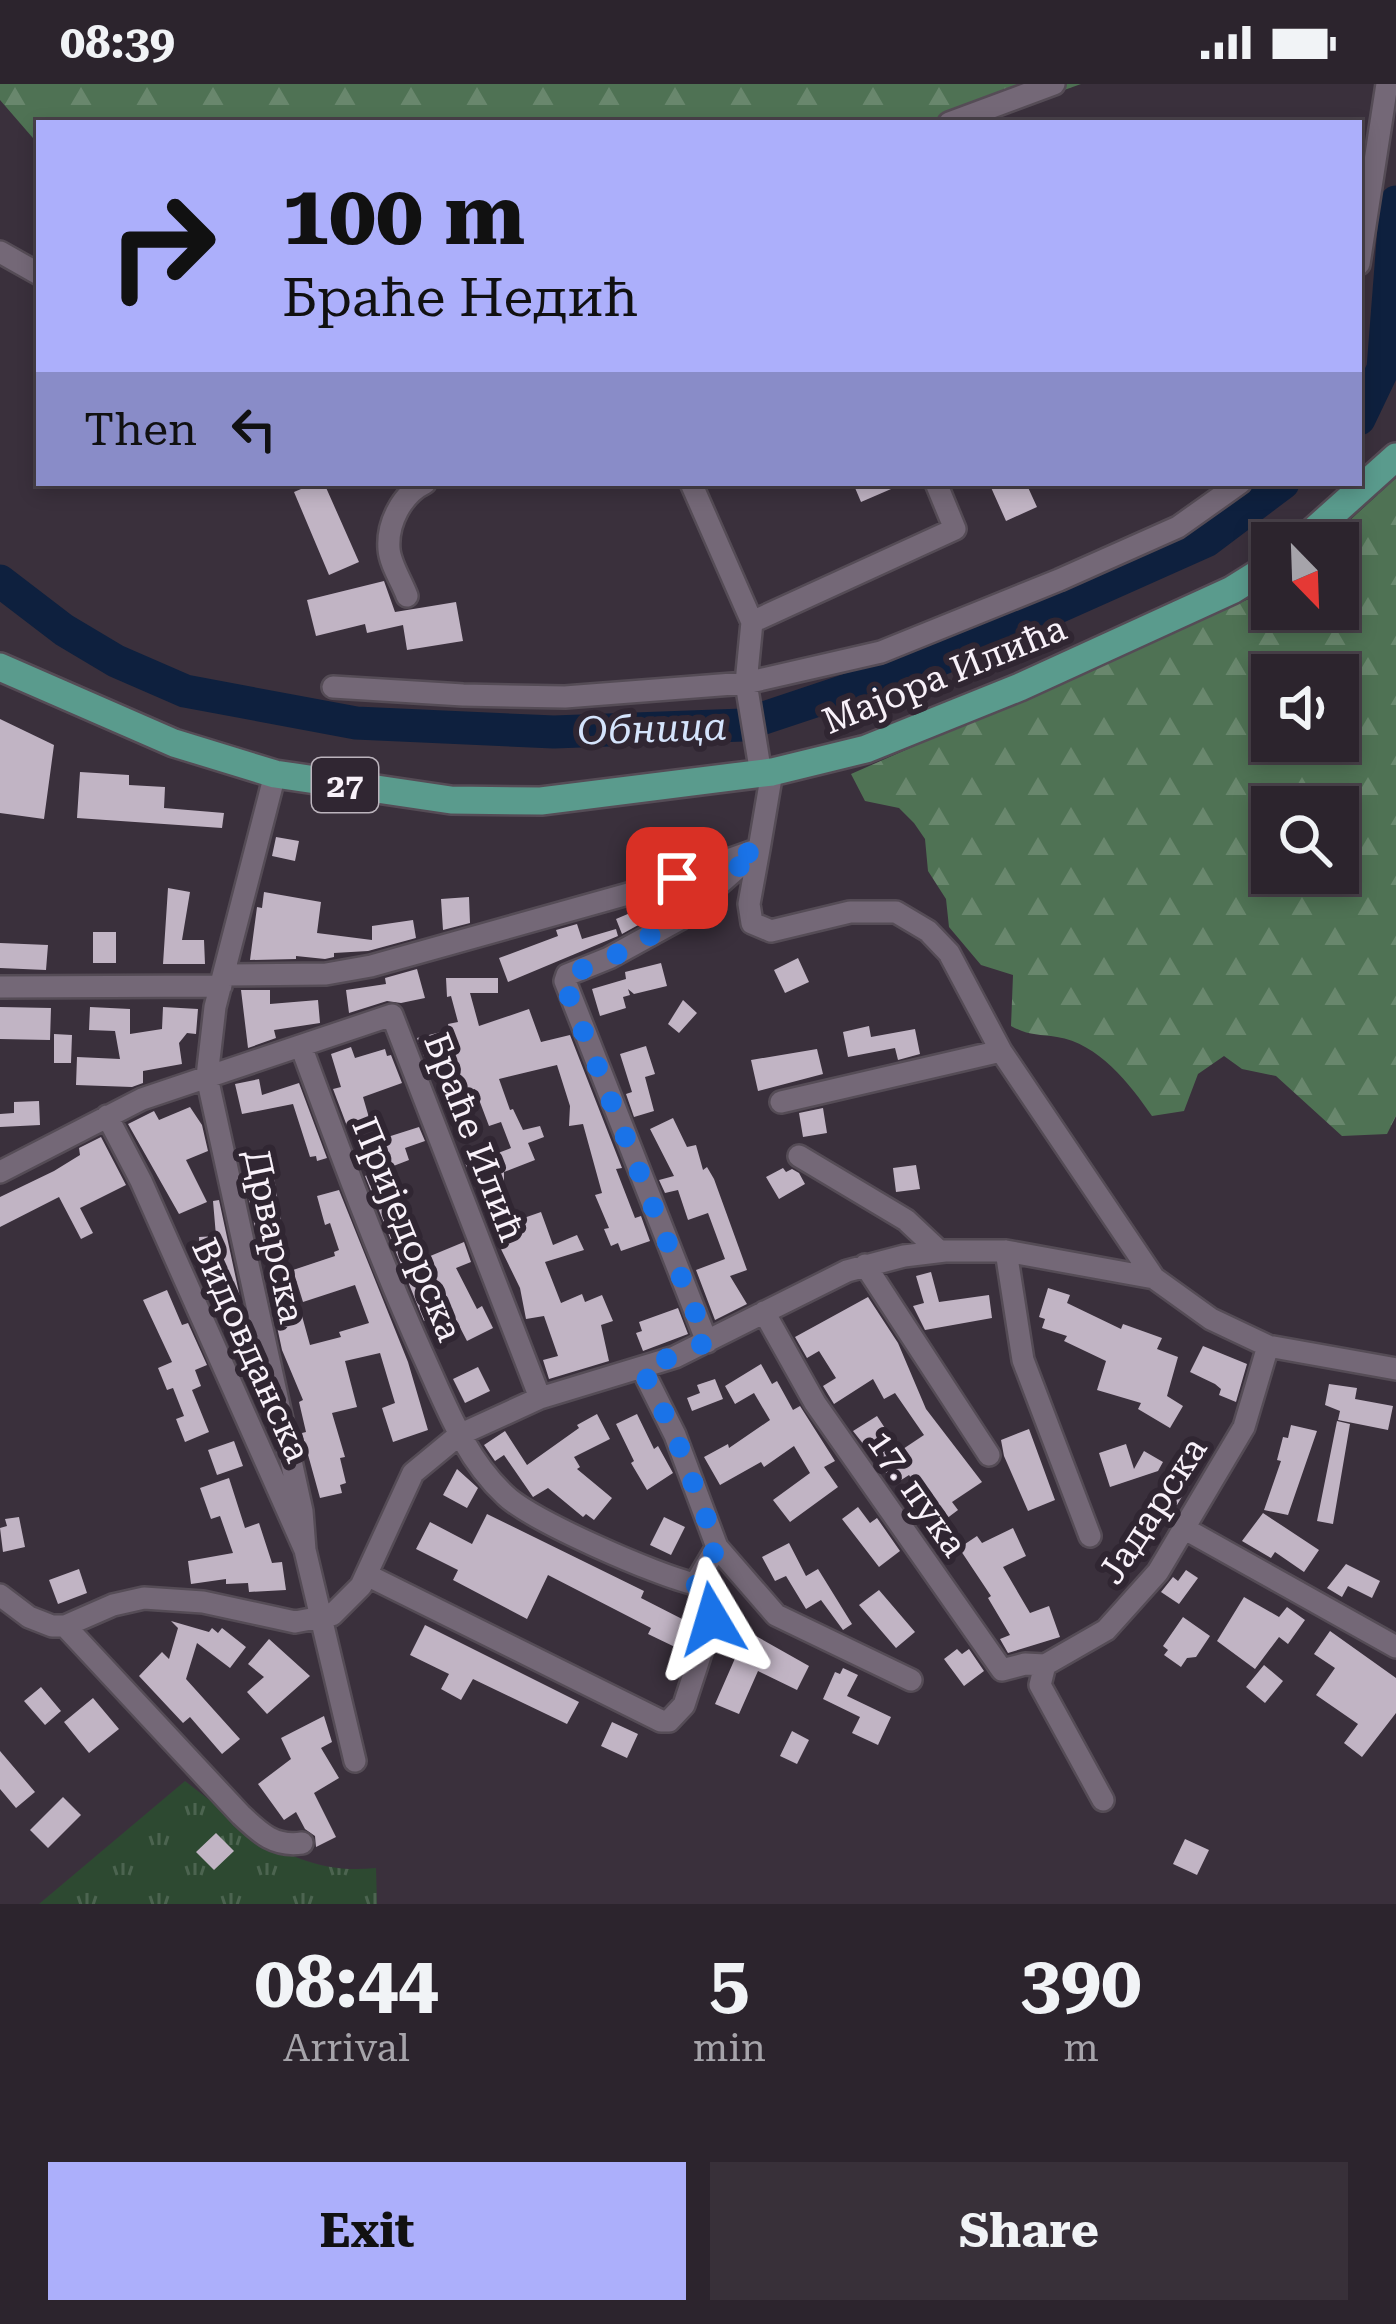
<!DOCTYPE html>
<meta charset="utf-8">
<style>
body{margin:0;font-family:"Roboto Serif",serif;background:#383039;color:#f1f3f6;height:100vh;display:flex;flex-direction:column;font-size:45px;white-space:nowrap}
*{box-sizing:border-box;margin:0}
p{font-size:39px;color:#a6a4aa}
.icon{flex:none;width:66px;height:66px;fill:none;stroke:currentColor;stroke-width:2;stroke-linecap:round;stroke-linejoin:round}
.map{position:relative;height:1820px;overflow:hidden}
.details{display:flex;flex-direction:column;background:#2c242d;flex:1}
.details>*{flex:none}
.top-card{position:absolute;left:36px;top:36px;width:1326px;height:366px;border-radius:0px;box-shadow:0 6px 18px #0003,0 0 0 3px #484149;background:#acaffb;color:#111;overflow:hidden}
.needle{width:78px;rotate:157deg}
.controls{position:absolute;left:1251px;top:438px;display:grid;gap:24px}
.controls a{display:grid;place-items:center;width:108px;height:108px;border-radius:0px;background:#2c242d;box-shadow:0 6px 18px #0003,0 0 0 3px #484149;font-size:60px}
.pin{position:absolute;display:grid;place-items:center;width:102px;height:102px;color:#fff;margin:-51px;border-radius:24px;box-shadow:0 6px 18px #0006}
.me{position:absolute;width:132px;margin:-66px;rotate:353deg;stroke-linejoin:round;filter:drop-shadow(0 0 9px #0008)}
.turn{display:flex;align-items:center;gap:42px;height:252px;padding:0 48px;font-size:54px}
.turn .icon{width:156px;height:156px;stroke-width:2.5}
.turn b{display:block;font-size:84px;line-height:102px}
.then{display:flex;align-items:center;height:114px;padding:0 48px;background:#0003;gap:24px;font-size:45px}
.eta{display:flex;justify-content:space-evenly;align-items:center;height:204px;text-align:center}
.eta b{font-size:72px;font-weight:700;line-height:84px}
.button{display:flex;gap:24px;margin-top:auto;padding:24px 48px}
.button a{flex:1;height:138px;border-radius:0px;background:#acaffb;color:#111;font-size:48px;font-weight:700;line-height:138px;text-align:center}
.button a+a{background:#383039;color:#f1f3f6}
.status{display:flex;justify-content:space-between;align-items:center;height:84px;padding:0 60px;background:#2c242d;direction:ltr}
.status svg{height:33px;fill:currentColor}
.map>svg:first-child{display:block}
.grass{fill:url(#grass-tufts)}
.forest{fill:url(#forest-firs);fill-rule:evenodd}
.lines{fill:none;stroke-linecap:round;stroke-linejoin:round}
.river{stroke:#0e203e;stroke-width:33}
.building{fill:#c1b4c4}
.minor-casing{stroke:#554c56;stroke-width:26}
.major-casing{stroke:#554c56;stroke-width:32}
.minor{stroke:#746877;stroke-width:21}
.major{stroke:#5a9b8d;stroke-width:27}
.route{stroke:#1a73e8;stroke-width:21;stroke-dasharray:0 37.8}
.labels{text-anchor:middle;stroke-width:12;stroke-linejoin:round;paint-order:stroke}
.shield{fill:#302632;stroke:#bcb4bd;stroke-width:3}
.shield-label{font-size:33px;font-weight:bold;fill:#f8f1f9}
.street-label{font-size:36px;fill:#f8f1f9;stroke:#302632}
.water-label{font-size:39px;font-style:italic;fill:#d5e4fc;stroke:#302632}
</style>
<div class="status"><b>08:39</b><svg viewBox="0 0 49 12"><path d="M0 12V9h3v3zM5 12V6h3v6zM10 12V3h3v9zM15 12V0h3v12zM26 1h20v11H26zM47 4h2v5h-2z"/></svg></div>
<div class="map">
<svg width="1396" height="1820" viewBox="0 0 1396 1820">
<defs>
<pattern id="grass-tufts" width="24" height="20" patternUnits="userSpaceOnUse" patternTransform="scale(3)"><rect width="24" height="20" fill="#2d4931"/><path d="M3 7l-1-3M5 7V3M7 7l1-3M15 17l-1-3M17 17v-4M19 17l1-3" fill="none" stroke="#4c6450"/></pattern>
<pattern id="forest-firs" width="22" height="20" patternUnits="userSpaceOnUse" patternTransform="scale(3)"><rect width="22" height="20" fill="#4f7254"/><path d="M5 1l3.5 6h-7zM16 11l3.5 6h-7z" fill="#69876d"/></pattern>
</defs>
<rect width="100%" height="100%" fill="#3a303c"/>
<path class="grass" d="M 185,1697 C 247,1744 293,1793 376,1784 L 377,1820 L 39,1820 Z"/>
<path class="forest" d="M 0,0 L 1081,0 L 972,39 L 39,39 L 39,61 L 0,16 Z
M 1396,394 L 1396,1032 L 1387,1050 L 1342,1052 L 1276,992 L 1242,985 L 1224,972 L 1198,990 L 1184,1027 L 1152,1032 C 1130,1000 1098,959 1057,953 C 1038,950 1029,952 1011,942 L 1013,891 L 981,881 L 949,843 L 946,815 L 928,787 L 925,755 L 914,739 L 899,724 L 865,717 L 851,690 L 1260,510 L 1272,501 L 1272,525 L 1338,525 L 1338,459 L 1325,459 ZM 1272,591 L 1338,591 L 1338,657 L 1272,657 ZM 1272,723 L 1338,723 L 1338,789 L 1272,789 Z"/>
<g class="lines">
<path class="river" d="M 1359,335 L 1383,285 L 1396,118
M 0,497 L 64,546 L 116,577 L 185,607 L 356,639 L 554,648 L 743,641 L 941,575 L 1206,457 L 1283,399"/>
</g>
<path class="building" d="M 315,399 L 324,399 L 359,478 L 329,491 L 294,408 Z
M 853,399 L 905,399 L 861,418 Z
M 989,399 L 1026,399 L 1037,423 L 1006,437 Z
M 384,497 L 395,528 L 456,518 L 463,557 L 407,566 L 403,541 L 367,549 L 365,540 L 316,552 L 307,516 Z
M 0,635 L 54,661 L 44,735 L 0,729 Z
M 80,688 L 129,691 L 129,701 L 165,703 L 164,724 L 224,729 L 222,744 L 77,734 Z
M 276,753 L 299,757 L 295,777 L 272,772 Z
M 168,804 L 190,808 L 182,856 L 204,856 L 205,880 L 163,880 Z
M 264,808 L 321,818 L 317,849 L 372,856 L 372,842 L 413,836 L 416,854 L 368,867 L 334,869 L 334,873 L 325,875 L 296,872 L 296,875 L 250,876 L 257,823 L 262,824 Z
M 469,813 L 470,839 L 443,846 L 441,815 Z
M 663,815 L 669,824 L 622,850 L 616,835 Z
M 577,840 L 582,855 L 616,845 L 618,852 L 508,898 L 499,874 L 558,852 L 556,846 Z
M 93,848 L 116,848 L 116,879 L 93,879 Z
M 0,859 L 48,861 L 46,886 L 0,884 Z
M 798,874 L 809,898 L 785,909 L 774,886 Z
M 661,879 L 667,902 L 634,910 L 628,905 L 630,911 L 623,913 L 626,924 L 600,932 L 592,905 L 626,895 L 625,888 Z
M 417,885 L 425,914 L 401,919 L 387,917 L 349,929 L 346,906 L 386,900 L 385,894 Z
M 446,894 L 498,894 L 498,909 L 470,909 L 479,942 L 529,925 L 541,958 L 570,951 L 622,1084 L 616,1085 L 635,1134 L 641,1132 L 650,1157 L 621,1167 L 618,1159 L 611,1162 L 604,1145 L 609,1144 L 595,1111 L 602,1109 L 583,1040 L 569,1042 L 570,1022 L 557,981 L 499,995 L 510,1026 L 513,1025 L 523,1046 L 540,1042 L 544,1053 L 528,1059 L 535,1076 L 504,1088 L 504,1135 L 487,1135 L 481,1119 L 480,1093 L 472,1096 L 463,1074 L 479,1068 L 482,1075 L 511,1064 L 501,1038 L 489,1042 L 475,1005 L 444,1015 L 430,971 L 424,972 L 417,954 L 449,946 L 448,940 L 458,938 L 451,912 L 447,913 Z
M 241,906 L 270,906 L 270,920 L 318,916 L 320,939 L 274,946 L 276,954 L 248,964 Z
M 683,916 L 697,929 L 679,949 L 668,940 Z
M 0,923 L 51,924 L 50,956 L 0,955 Z
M 90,923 L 130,925 L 130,950 L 162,945 L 163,923 L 198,925 L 196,950 L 187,949 L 179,959 L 182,980 L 143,987 L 143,999 L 132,1003 L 76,1001 L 77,973 L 120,975 L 115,947 L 89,946 Z
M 869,942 L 871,953 L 915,945 L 920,970 L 898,976 L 895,964 L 848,973 L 843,948 Z
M 54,950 L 72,951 L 71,979 L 54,979 Z
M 646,962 L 655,990 L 645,993 L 654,1027 L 634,1033 L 626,1010 L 632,1008 L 620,970 Z
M 351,963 L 355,974 L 385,965 L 387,972 L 391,971 L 402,999 L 363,1013 L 372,1044 L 350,1050 L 333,1005 L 341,1003 L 331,970 Z
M 817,965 L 823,990 L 758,1007 L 751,976 Z
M 259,995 L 262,1011 L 299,999 L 327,1074 L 317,1077 L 316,1072 L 310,1073 L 293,1020 L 242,1030 L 235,1000 Z
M 39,1017 L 40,1041 L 0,1043 L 0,1030 L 14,1029 L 14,1018 Z
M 190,1023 L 202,1041 L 208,1067 L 186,1076 L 207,1118 L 179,1130 L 128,1040 L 154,1027 L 159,1036 Z
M 823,1024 L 827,1049 L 803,1053 L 799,1029 Z
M 673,1034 L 687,1063 L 696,1061 L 703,1086 L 707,1083 L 714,1095 L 747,1186 L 730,1192 L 747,1220 L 715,1236 L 696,1186 L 725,1175 L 708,1129 L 688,1136 L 678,1106 L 665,1109 L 659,1096 L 674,1092 L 650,1045 Z
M 419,1043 L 425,1057 L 405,1064 L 409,1076 L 383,1086 L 375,1057 Z
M 101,1053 L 126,1101 L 80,1124 L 93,1149 L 81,1155 L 59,1113 L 0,1143 L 0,1113 L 54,1087 L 80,1071 L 79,1064 Z
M 271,1074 L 281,1138 L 275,1138 L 277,1172 L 262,1174 L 248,1112 L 256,1112 L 252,1085 L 258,1085 L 257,1076 Z
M 916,1081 L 920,1105 L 896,1108 L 893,1084 Z
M 783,1084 L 786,1088 L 792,1085 L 799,1089 L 805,1100 L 779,1115 L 766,1093 Z
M 382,1085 L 394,1115 L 399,1113 L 423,1175 L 464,1158 L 471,1178 L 456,1184 L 477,1225 L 482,1222 L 493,1244 L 467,1257 L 450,1224 L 424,1237 L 365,1092 Z
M 339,1106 L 408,1278 L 428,1346 L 393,1358 L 382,1324 L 395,1319 L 380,1269 L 345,1277 L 357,1323 L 332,1329 L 345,1373 L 340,1374 L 346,1399 L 340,1401 L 342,1409 L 320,1414 L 302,1349 L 306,1348 L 299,1318 L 303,1316 L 282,1266 L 276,1238 L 302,1232 L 310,1261 L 341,1253 L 339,1248 L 369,1239 L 355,1201 L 303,1218 L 293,1186 L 335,1172 L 334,1168 L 339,1166 L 330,1139 L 325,1141 L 317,1112 Z
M 219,1116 L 244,1232 L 222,1235 L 214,1183 L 200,1183 L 199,1153 L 216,1152 L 213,1117 Z
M 541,1128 L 553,1161 L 577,1151 L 584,1166 L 545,1178 L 561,1219 L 582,1210 L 585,1218 L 602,1211 L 613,1237 L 601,1241 L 609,1277 L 549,1295 L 543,1276 L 558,1272 L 544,1232 L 526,1235 L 520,1204 L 499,1161 L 504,1159 L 498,1143 Z
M 931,1188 L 939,1218 L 989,1211 L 992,1234 L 925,1246 L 913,1222 L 924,1219 L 916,1192 Z
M 1048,1204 L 1070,1211 L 1067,1219 L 1121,1245 L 1123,1240 L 1162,1254 L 1157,1265 L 1178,1273 L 1167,1312 L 1183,1322 L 1170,1344 L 1138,1325 L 1141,1319 L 1097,1306 L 1106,1277 L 1064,1257 L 1067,1252 L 1042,1244 L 1045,1235 L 1039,1233 Z
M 167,1206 L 182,1241 L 188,1239 L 207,1281 L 195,1286 L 201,1302 L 192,1306 L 209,1348 L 185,1358 L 176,1335 L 184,1332 L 173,1304 L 167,1306 L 158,1284 L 172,1278 L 143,1216 Z
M 868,1213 L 898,1259 L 926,1325 L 982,1398 L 952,1418 L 958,1426 L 942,1438 L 909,1391 L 895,1400 L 853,1347 L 877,1332 L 900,1367 L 924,1351 L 895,1309 L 884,1315 L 873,1295 L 834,1320 L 823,1302 L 836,1294 L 819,1267 L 807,1274 L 795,1253 Z
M 678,1224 L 688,1250 L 643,1267 L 636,1249 L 642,1247 L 639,1238 Z
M 1203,1262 L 1247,1280 L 1236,1318 L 1219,1311 L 1221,1305 L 1215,1300 L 1190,1288 Z
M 761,1280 L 772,1300 L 777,1297 L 793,1326 L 800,1322 L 835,1377 L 824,1383 L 838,1403 L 790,1438 L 773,1416 L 810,1389 L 794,1362 L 764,1383 L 761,1378 L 720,1401 L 704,1373 L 728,1360 L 729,1364 L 770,1336 L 754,1309 L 735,1320 L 725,1302 Z
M 478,1283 L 490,1307 L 465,1319 L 453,1295 Z
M 715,1295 L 723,1315 L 692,1327 L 687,1314 L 700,1309 L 697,1301 Z
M 1329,1300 L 1357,1304 L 1355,1315 L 1393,1322 L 1388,1346 L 1338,1336 L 1340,1327 L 1325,1321 Z
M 597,1330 L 610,1355 L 574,1373 L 580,1383 L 577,1385 L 612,1414 L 594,1436 L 586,1430 L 583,1433 L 548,1404 L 533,1413 L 504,1371 L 495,1377 L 484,1361 L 505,1347 L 527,1381 L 579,1344 L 577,1341 Z
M 637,1330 L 654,1365 L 658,1362 L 673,1389 L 647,1406 L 631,1379 L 634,1377 L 616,1340 Z
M 1337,1337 L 1350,1340 L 1333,1440 L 1317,1437 Z
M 1291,1341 L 1317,1347 L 1288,1431 L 1264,1426 L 1281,1377 L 1277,1376 L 1283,1353 L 1288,1354 Z
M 1029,1345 L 1055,1416 L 1028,1427 L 1004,1372 L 1001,1356 Z
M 234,1357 L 243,1382 L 217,1391 L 208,1366 Z
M 1126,1360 L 1134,1385 L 1144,1367 L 1163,1378 L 1158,1387 L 1110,1403 L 1099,1369 Z
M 457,1385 L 478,1404 L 467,1424 L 443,1411 Z
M 1170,1390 L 1189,1401 L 1177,1421 L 1158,1411 Z
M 229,1394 L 245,1444 L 259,1439 L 272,1479 L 282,1478 L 286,1506 L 249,1508 L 248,1499 L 226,1500 L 226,1495 L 191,1500 L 188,1477 L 233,1469 L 220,1432 L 211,1435 L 200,1404 Z
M 858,1423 L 870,1439 L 877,1434 L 900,1467 L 879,1483 L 842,1435 Z
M 1263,1429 L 1319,1466 L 1304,1488 L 1275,1468 L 1271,1474 L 1242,1457 Z
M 487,1430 L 644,1507 L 641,1514 L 688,1538 L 675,1563 L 648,1550 L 651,1544 L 548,1491 L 527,1535 L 453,1496 L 458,1486 L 416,1465 L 430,1438 L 472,1460 Z
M 19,1433 L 25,1463 L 3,1468 L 0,1444 L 7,1442 L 5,1435 Z
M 664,1433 L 685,1443 L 671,1471 L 650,1461 Z
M 1013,1444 L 1026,1472 L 1003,1483 L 1030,1529 L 1049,1522 L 1060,1553 L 1008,1569 L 1000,1555 L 1010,1551 L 988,1514 L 991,1512 L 959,1464 L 977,1452 L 982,1459 Z
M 789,1459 L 806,1492 L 818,1485 L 852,1540 L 843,1546 L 821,1516 L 806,1525 L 786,1492 L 775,1497 L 762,1473 Z
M 1346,1480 L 1380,1497 L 1372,1514 L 1348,1502 L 1342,1513 L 1327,1504 Z
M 79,1485 L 87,1509 L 58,1520 L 49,1496 Z
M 1186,1486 L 1198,1494 L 1179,1520 L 1161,1508 L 1173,1493 L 1178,1497 Z
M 879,1506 L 915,1548 L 896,1564 L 859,1521 Z
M 1244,1513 L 1279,1533 L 1287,1523 L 1305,1536 L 1288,1560 L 1279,1553 L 1255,1585 L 1217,1557 Z
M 1183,1533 L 1210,1552 L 1196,1573 L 1187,1574 L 1181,1583 L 1164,1571 L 1168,1566 L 1163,1562 Z
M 171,1537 L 209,1548 L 212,1544 L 218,1549 L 222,1544 L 246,1563 L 230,1584 L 197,1559 L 186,1595 L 240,1655 L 222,1670 L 190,1633 L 183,1639 L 139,1592 L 162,1568 L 169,1575 L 178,1544 Z
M 425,1541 L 579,1618 L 567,1640 L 473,1595 L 461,1616 L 441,1605 L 449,1590 L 410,1571 Z
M 747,1547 L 809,1582 L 797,1606 L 758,1587 L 739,1630 L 715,1620 Z
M 1330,1547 L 1396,1594 L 1396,1629 L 1362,1673 L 1344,1659 L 1358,1640 L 1316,1611 L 1335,1584 L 1314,1570 Z
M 269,1555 L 310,1592 L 267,1630 L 247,1608 L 264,1593 L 248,1580 Z
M 957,1565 L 962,1570 L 969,1565 L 984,1587 L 964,1602 L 944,1575 Z
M 1264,1581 L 1283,1597 L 1265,1619 L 1246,1603 Z
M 843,1584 L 858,1591 L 847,1612 L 891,1633 L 878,1661 L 852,1649 L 860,1633 L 823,1615 L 835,1588 L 840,1590 Z
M 41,1603 L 61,1627 L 45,1641 L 24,1617 Z
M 93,1614 L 119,1645 L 89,1669 L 64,1638 Z
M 324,1632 L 332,1658 L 321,1664 L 339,1694 L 314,1709 L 336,1753 L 316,1763 L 315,1752 L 305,1745 L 296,1728 L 284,1736 L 258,1700 L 291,1675 L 281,1654 Z
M 612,1638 L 638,1650 L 627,1674 L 601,1662 Z
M 792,1647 L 809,1656 L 797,1680 L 780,1672 Z
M 0,1667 L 35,1708 L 16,1724 L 0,1705 Z
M 63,1713 L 81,1731 L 48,1764 L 30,1746 Z
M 216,1749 L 234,1767 L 214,1786 L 196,1768 Z
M 1185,1755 L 1209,1766 L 1197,1791 L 1173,1780 Z"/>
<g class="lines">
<g class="minor-casing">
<path id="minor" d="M 949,39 L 1054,0
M 0,168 L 39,190
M 1359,180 L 1387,0
M 407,512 C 402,498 390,480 389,465 C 387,439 402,410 425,399
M 752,538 L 955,445 L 936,399
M 333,603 L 463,611 L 565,613 L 746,599 L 752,538 L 691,399
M 275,690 L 215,923 L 207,993 L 302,1427 L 305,1466
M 761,690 L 746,599 L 881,568 L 1059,496 L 1178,443 L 1240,399
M 224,891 L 326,890 L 371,882 L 653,803 L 759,765 L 749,820 L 752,839 L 771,847 L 850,828 L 896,828 L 928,847 L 949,869 L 1001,967 L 1154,1194
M 0,903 L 221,902
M 301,962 C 339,1065 377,1169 422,1269 C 445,1319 464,1373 505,1411 C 530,1436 658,1492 695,1500 L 709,1521 L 712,1535 L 684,1621 L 669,1637 L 661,1637 L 367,1491
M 781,1018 L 1001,967
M 107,1032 L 141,1097 L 305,1466 L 355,1677
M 799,1072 L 906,1136 L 939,1167
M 0,1088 L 142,1015 L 392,931 L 540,1314
M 1006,1167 L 1023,1276 L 1090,1452
M 865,1181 L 989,1371
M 764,1228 L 815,1319 L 1002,1586 L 1025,1580 L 1045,1581
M 707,1258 L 565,897 L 567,891 L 609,874 L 680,835 L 759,765 L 772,688
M 642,1285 L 675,1351 L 717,1463 L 695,1500
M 1187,1446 L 1396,1563
M 717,1463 L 776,1531 L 911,1596
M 0,1511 L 29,1533 L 52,1542 L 65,1542 L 113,1521 L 144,1514 L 203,1518 L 295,1538 L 332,1531 L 361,1502 L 413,1389 L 459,1351 L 540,1314 L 675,1273 L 847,1187 L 904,1172 L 945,1167 L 1006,1167 L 1154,1194 L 1211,1235 L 1268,1262 L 1396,1285
M 65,1542 L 241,1731 C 260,1749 274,1763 302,1759
M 1103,1716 L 1040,1601 L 1045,1581 L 1106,1546 L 1158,1488 L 1244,1343 L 1268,1262"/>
</g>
<g class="major-casing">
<path id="major" d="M 1300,459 L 1396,373
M 0,583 L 174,659 L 275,690 L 451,716 L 541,717 L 772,688 L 866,665 L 1020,603 L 1232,506 L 1272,481"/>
</g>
<use href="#minor" class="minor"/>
<use href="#major" class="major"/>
</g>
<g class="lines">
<path class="route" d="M 677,794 L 759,765 L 680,835 L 610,874 L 568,891 L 566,904 L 707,1258 L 642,1285 L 675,1351 L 717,1463 L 695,1499 L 709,1521 L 712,1535"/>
</g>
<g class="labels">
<rect class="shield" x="312" y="674" width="66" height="54" rx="9"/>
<g class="shield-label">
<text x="345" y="713">27</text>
</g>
<g class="street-label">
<text transform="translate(944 590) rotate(-22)" y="13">Мајора Илића</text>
<text transform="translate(475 1053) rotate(69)" y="13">Браће Илић</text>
<text transform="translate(408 1145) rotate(68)" y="13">Приједорска</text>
<text transform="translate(275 1152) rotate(78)" y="13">Дрварска</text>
<text transform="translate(252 1266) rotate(66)" y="13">Видовданска</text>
<text transform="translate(918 1409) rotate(55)" y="13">17. пука</text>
<text transform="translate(1152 1426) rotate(-57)" y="13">Јадарска</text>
</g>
<g class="water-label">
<text transform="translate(652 644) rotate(-2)" y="14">Обница</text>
</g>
</g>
</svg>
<div class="controls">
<a><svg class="needle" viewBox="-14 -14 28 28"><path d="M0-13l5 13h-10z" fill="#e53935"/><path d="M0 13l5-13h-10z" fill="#a6a4aa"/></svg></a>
<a><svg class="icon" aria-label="sound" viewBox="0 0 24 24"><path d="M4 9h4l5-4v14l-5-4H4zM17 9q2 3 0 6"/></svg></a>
<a><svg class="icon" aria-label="search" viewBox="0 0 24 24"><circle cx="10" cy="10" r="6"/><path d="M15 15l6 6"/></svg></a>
</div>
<div class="pin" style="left:677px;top:794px;background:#d93025"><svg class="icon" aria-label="arrive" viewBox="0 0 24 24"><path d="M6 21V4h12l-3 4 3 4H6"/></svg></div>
<svg class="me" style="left:712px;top:1535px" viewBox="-20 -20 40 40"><path d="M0-17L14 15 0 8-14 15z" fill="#1a73e8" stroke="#fff" stroke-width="4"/></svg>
<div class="top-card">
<div class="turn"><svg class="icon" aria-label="right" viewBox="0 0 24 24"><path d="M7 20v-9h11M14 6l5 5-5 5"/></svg><div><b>100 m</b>Браће Недић</div></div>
<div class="then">Then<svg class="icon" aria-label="left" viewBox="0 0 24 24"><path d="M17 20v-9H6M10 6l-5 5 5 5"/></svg></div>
</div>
</div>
<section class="details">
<div class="eta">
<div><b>08:44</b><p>Arrival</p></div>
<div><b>5</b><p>min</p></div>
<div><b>390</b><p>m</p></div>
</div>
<div class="button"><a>Exit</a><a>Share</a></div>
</section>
